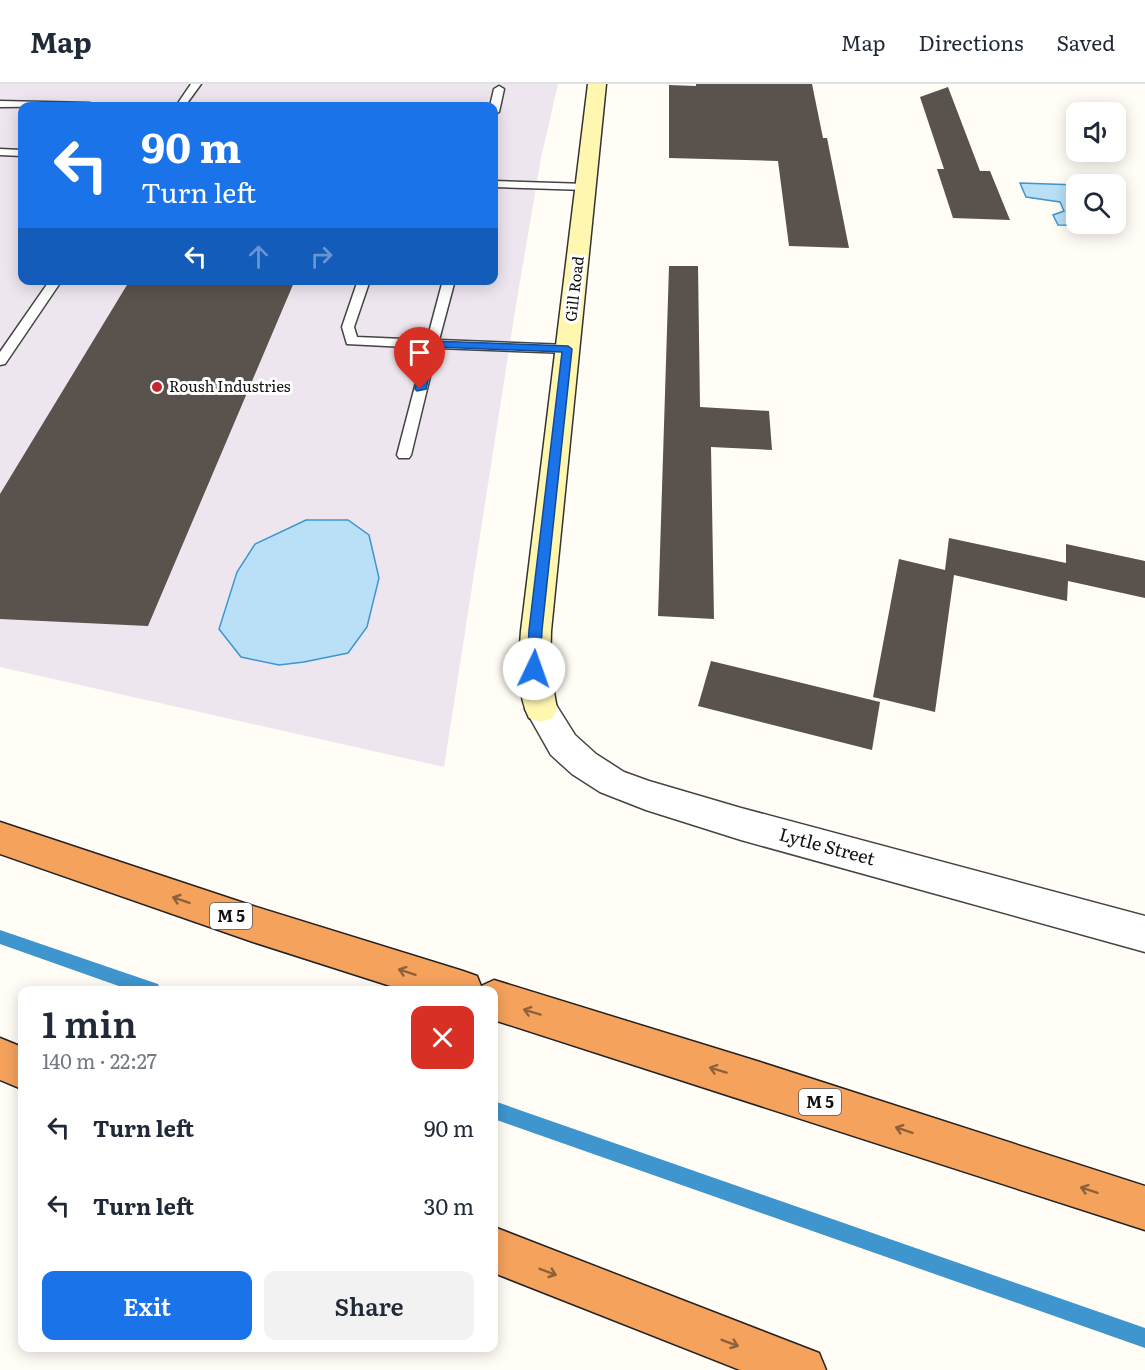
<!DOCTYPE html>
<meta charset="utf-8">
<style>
body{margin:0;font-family:Literata,serif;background:#f2f2f3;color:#1f2937;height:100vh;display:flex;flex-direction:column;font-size:22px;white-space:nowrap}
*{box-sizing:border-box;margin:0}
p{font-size:20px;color:#747a83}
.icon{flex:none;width:33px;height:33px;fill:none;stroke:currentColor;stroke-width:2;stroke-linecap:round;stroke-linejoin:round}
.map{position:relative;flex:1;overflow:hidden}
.drawer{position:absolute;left:18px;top:902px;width:480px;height:366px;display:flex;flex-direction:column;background:#fff;border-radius:12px;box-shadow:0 3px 15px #0003}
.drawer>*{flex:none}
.hud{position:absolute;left:18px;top:18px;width:480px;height:183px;border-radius:12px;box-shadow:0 3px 15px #0003;background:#1a73e8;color:#fff;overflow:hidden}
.tools{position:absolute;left:1066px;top:18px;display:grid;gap:12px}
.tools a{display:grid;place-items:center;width:60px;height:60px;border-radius:12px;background:#fff;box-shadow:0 3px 15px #0003;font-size:30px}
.pin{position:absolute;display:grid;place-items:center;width:51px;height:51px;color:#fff;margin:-62px -26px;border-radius:50% 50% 50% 0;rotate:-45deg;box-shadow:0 0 6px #0007}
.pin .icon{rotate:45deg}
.me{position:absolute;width:66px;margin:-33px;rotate:3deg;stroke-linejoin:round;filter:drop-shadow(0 0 4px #0008)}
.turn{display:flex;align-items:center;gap:21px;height:126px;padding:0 24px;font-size:27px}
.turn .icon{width:78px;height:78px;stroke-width:2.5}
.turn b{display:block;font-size:42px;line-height:51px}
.lanes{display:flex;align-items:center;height:57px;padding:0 24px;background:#0003;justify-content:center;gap:30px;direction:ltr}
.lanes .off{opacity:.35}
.round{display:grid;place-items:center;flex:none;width:63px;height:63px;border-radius:12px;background:#f2f2f3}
.summary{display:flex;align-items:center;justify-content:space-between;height:102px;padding:0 24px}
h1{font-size:36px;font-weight:600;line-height:45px}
.action{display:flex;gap:12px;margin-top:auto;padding:12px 24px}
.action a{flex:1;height:69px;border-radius:12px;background:#1a73e8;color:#fff;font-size:24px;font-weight:600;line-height:69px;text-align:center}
.action a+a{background:#f2f2f3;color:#1f2937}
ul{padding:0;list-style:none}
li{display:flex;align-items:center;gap:18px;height:78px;padding:0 24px}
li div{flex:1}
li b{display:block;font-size:22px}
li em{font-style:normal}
header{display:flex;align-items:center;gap:36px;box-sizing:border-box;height:84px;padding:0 30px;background:#fff;border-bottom:2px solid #e0e1e3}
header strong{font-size:28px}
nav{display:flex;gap:33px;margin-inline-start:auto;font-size:21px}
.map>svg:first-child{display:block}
.industrial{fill:#eee6ef;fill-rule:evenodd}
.water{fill:#b9e0f7;stroke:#3f96cf;stroke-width:1.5}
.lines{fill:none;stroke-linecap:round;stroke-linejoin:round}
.stream{fill:#3f96cf;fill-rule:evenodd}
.building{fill:#5a524d}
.lane-casing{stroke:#444;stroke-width:3}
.street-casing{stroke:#444;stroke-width:3}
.secondary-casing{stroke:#333;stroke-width:3}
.highway-casing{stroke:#222;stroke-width:3}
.lane{fill:#fff;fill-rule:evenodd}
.street{fill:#fff;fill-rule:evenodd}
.secondary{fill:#fff6b0;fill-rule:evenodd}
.highway{fill:#f5a25d;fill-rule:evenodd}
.oneway{stroke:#8e613b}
.route{fill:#1a73e8;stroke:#114b97;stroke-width:1.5}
.poi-dot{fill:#c4262e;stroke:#fff;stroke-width:2}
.labels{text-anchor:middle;stroke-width:6;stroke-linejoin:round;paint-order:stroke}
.far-street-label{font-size:15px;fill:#111;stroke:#fff}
.far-poi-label{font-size:15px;fill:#111;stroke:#fff;text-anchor:start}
.shield{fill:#fff;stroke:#585858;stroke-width:1.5}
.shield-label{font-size:16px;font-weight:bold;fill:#111}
.street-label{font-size:18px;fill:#111;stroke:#fff}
</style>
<header>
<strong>Map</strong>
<nav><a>Map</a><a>Directions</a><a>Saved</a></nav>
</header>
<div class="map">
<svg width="1145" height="1286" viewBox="0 0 1145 1286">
<rect width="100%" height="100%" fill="#fffdf5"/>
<path class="industrial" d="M 0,0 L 558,0 L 541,74 L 515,227 L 444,683 L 0,583 ZM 22,22 L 494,22 L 494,196 L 22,196 Z"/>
<path class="water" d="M 1020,99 L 1077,101 L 1077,140 L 1107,140 L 1108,142 L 1058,141 L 1053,131 L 1064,127 L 1060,118 L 1026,113 Z
M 306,436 L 348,436 L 369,451 L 379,494 L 367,543 L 348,569 L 304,578 L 279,581 L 241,573 L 219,545 L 237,488 L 255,460 Z"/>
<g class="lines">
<path class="stream" d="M 0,846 L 152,898 L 158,900 L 160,906 L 130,906 L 0,860 Z
M 494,1017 L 1145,1244 L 1145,1264 L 494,1035 Z"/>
</g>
<path class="building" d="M 696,0 L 812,0 L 823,54 L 827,54 L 849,164 L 789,162 L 778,77 L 669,74 L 669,1 L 696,2 Z
M 948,3 L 980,87 L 990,87 L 1010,136 L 953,134 L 937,85 L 944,85 L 920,13 Z
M 669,182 L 698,182 L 700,323 L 769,327 L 772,366 L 711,363 L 714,535 L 658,532 Z
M 130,196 L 295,196 L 148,542 L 0,535 L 0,410 Z
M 949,454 L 1066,479 L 1066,460 L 1145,477 L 1145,514 L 1068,497 L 1067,517 L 954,491 L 935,628 L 873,613 L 899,475 L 945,486 Z
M 711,577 L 880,618 L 872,666 L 698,622 Z"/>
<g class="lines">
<g class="lane-casing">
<path id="lane" d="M 191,0 L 201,0 L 185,22 L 176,22 Z
M 499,2 L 504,5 L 499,28 L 494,31 L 494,22 L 490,22 L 494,5 Z
M 0,17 L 90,19 L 95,22 L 0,23 Z
M 0,65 L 22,66 L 22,72 L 0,71 Z
M 494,97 L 586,100 L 591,103 L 586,106 L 494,103 Z
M 50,196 L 62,196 L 5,280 L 0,281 L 0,268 Z
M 358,196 L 370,196 L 354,243 L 357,253 L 427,256 L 443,196 L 455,196 L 439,256 L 568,261 L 574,265 L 568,269 L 437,264 L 411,371 L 409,374 L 399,374 L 397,371 L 425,264 L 347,260 L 342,243 Z"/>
</g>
<g class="street-casing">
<path id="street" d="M 541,612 L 553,616 L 575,651 L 596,670 L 624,688 L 649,697 L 741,724 L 1145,832 L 1145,868 L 741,756 L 646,726 L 600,708 L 572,690 L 551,671 L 525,625 L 529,616 Z"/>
</g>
<g class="secondary-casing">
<path id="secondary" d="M 588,0 L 606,0 L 551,547 L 550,585 L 557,625 L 553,634 L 541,638 L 529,634 C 516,608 519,576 521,547 Z"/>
</g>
<g class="highway-casing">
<path id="highway" d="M 0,738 L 253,822 L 463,887 L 477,892 L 481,902 L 494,896 L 760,978 L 1145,1102 L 1145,1146 L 494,936 L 494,906 L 403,906 L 253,858 L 0,770 Z
M 0,954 L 22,963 L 22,1005 L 0,996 Z
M 494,1143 L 819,1269 L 826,1286 L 740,1286 L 494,1189 Z"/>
</g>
<use href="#lane" class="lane"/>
<use href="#street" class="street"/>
<use href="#secondary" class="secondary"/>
<use href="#highway" class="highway"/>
</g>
<defs><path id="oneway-shaft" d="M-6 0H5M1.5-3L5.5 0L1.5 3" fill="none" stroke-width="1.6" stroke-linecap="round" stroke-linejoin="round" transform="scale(1.5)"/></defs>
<g class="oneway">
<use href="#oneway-shaft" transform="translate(181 816) rotate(-161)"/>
<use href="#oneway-shaft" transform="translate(407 888) rotate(-162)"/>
<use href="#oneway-shaft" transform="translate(532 928) rotate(-163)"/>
<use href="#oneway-shaft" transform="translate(718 986) rotate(-163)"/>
<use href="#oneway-shaft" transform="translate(904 1046) rotate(-162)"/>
<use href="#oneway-shaft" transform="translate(1089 1106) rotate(-162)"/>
<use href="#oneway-shaft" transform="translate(548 1188) rotate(21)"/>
<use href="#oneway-shaft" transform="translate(730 1259) rotate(21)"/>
</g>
<path class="route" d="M 432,257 L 568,262 L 572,265 L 542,546 L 540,585 L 534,590 L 527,585 L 529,546 L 562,268 L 436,263 L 426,305 L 417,307 L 415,305 L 427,260 Z"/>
<circle class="poi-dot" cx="157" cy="303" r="6"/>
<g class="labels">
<g class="far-street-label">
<text transform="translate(575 205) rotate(-83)" y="5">Gill Road</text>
</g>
<g class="far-poi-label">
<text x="169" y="308">Roush Industries</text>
</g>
<g class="shield">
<rect x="210" y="819" width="42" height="26" rx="4.5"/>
<rect x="799" y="1005" width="42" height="26" rx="4.5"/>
</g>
<g class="shield-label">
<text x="231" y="838">M 5</text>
<text x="820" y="1024">M 5</text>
</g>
<g class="street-label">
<text transform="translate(827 763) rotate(15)" y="6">Lytle Street</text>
</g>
</g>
</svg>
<div class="tools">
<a><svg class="icon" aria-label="sound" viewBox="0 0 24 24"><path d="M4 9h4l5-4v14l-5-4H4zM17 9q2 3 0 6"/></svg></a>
<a><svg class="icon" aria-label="search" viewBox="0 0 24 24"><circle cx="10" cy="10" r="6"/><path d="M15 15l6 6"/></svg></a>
</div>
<div class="pin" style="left:420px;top:305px;background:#d93025"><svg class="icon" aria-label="arrive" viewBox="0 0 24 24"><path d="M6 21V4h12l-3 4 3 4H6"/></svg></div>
<svg class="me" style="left:534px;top:585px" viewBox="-20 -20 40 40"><circle r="19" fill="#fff"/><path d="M0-13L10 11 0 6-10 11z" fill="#1a73e8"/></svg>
<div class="hud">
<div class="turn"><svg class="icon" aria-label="left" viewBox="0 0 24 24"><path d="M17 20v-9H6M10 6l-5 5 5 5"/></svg><div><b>90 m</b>Turn left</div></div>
<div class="lanes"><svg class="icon" aria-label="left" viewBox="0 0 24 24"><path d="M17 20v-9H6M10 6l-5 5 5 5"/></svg><svg class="icon off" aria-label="ahead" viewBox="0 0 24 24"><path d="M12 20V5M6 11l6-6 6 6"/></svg><svg class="icon off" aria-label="right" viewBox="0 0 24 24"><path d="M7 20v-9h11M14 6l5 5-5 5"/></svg></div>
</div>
<section class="drawer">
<div class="summary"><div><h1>1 min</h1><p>140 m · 22:27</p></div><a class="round" style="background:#d93025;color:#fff"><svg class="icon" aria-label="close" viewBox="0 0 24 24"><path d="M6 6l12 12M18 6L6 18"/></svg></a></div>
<ul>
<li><svg class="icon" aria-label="left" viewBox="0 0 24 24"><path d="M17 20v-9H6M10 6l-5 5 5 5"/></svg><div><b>Turn left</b></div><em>90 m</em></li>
<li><svg class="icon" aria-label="left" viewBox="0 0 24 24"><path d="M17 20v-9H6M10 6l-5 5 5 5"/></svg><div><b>Turn left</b></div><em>30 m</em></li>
</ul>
<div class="action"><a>Exit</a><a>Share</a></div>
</section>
</div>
